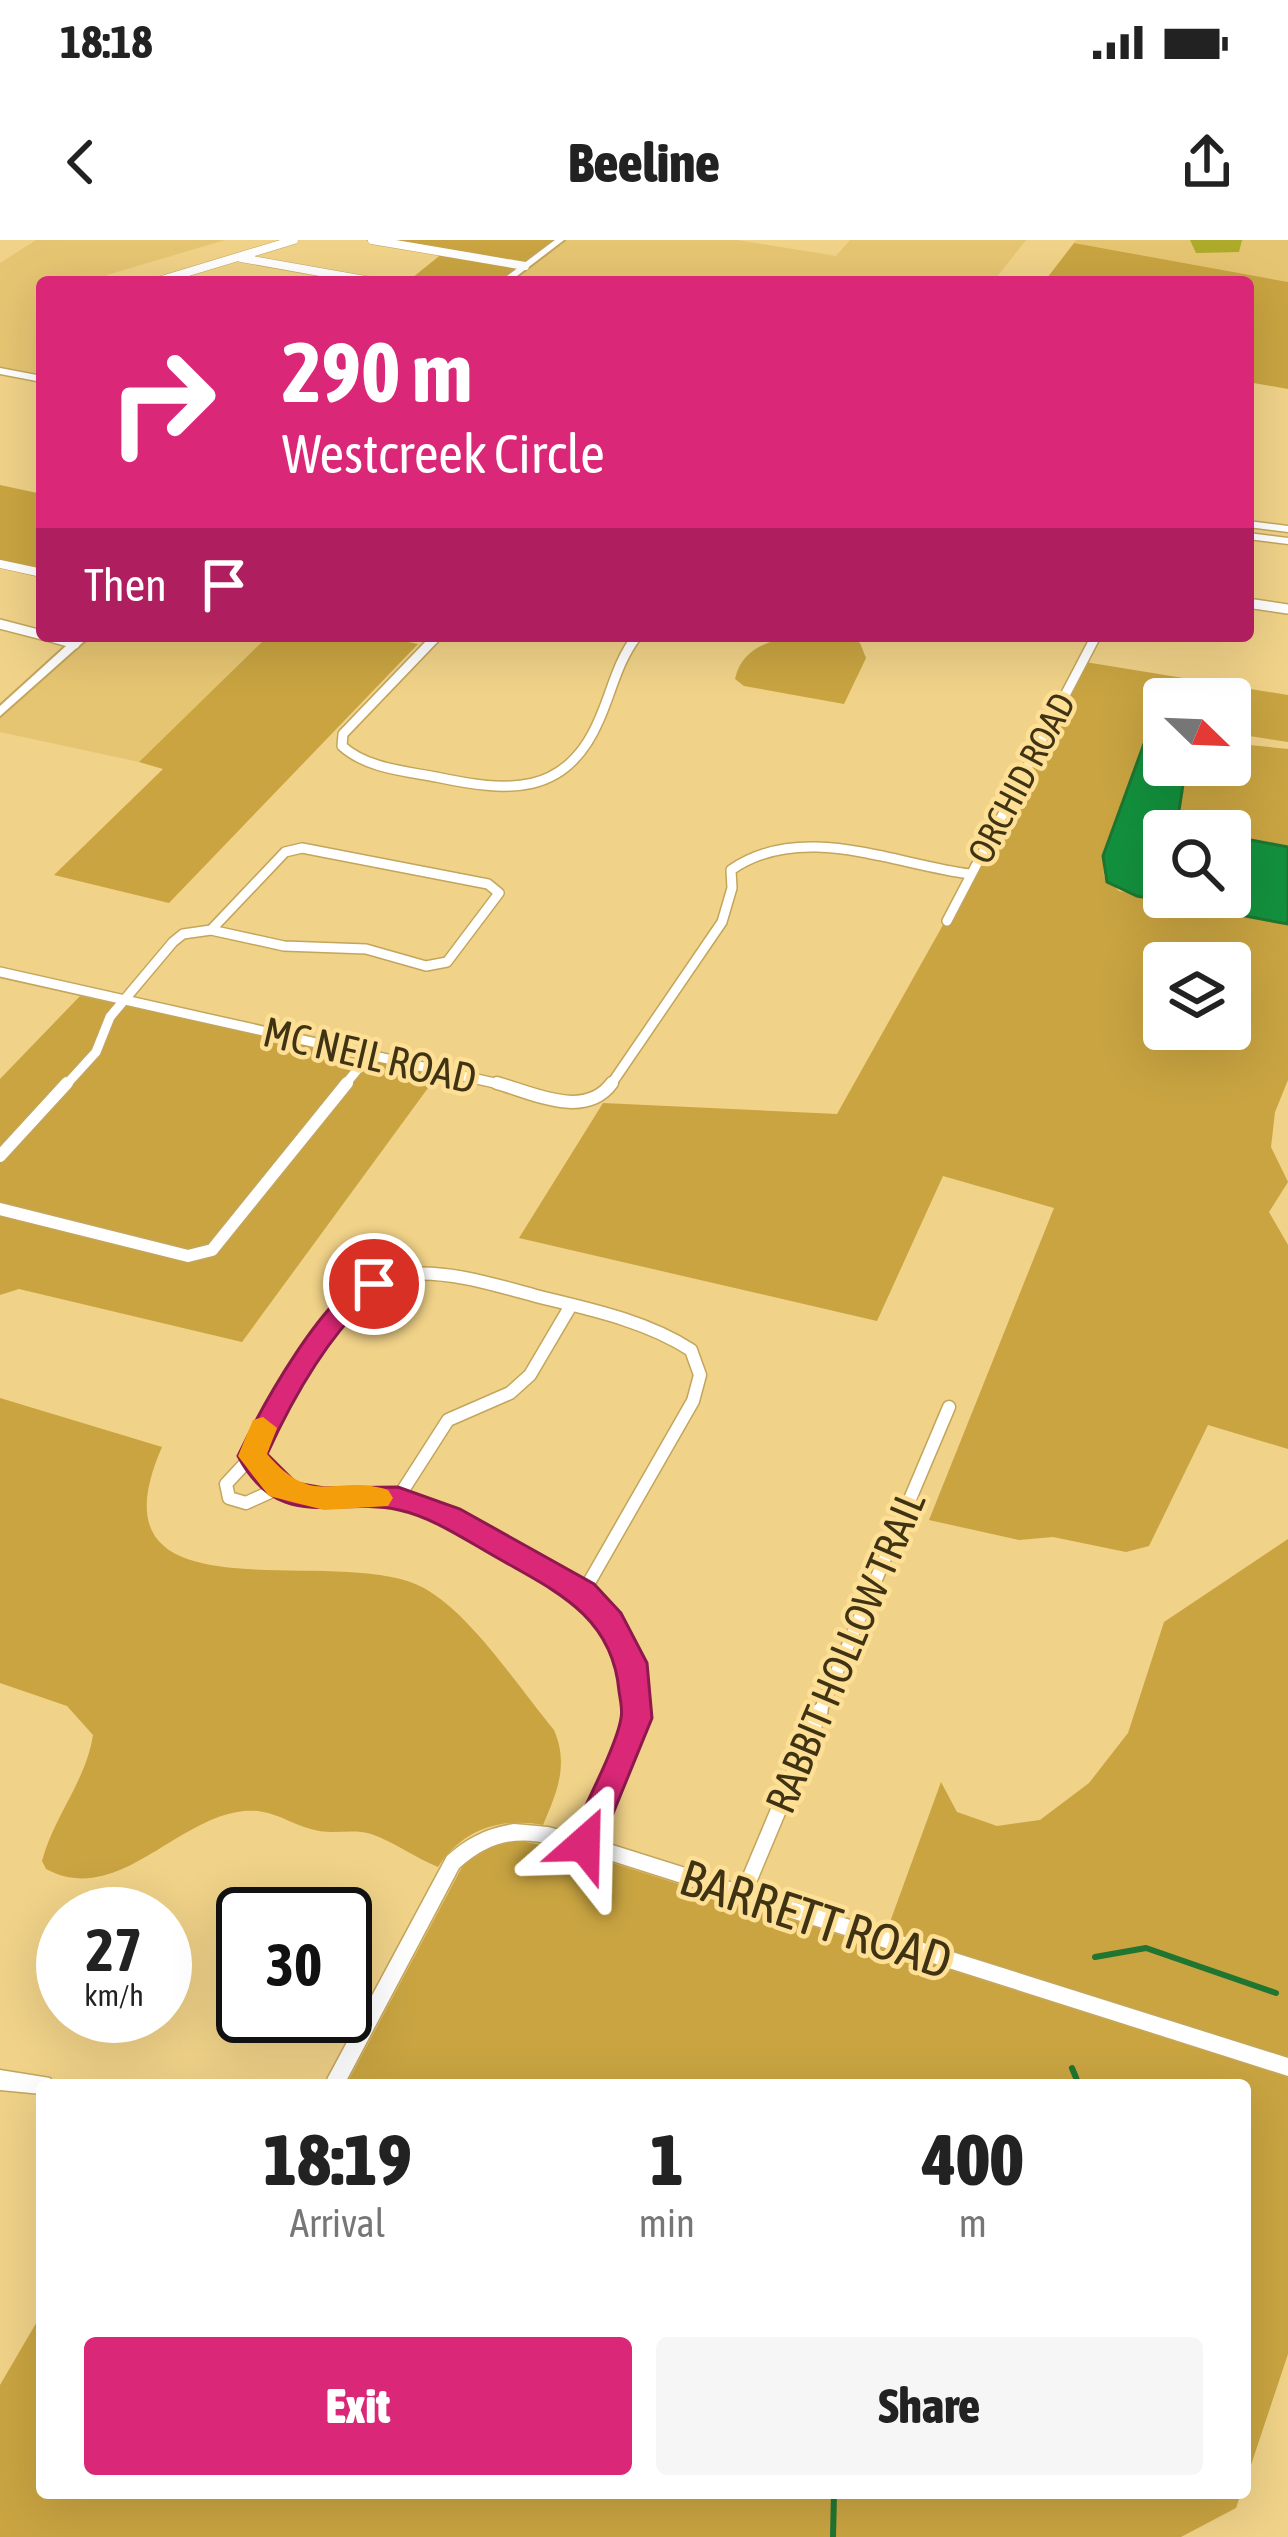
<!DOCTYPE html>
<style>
body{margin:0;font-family:"Asap Condensed",sans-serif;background:#f6f6f6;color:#222;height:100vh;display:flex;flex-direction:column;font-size:45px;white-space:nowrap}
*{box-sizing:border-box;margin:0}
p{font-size:39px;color:#767676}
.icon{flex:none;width:66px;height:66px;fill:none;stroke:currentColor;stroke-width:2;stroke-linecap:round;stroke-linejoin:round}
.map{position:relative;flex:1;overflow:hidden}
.panel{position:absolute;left:36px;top:1839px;width:1215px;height:420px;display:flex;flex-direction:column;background:#fff;border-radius:12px;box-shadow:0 12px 48px #0002}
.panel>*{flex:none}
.top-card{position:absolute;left:36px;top:36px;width:1218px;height:366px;border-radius:12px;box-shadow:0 12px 48px #0002;background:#db2777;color:#fff;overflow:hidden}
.needle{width:78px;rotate:113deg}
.fabs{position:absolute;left:1143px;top:438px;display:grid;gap:24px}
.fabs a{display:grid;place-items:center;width:108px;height:108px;border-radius:12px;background:#fff;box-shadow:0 12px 48px #0002;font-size:60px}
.speed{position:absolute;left:36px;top:1647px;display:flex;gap:24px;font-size:60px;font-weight:700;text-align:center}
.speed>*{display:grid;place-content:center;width:156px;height:156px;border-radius:50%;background:#fff;box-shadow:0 12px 48px #0002;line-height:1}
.speed small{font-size:30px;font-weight:400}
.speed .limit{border:6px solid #111;border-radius:18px;background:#fff;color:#111}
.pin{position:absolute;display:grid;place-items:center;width:102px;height:102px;color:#fff;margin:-51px;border:6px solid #fff;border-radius:50%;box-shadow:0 3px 12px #0007}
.me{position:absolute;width:132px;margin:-66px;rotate:25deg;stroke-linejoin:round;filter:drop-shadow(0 0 9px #0008)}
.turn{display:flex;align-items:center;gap:42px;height:252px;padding:0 48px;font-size:54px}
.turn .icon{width:156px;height:156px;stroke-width:2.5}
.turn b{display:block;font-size:84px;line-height:102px}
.then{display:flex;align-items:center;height:114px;padding:0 48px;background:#0003;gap:24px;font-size:45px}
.eta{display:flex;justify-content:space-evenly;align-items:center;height:204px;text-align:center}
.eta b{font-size:72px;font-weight:800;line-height:84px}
.primary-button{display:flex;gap:24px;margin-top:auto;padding:24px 48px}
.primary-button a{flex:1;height:138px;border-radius:12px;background:#db2777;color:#fff;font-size:48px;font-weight:800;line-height:138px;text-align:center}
.primary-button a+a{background:#f6f6f6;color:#222}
.status{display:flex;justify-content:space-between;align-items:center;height:84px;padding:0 60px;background:#fff;direction:ltr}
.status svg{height:33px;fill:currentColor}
header{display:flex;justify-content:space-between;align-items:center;height:156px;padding:0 48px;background:#fff;font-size:54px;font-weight:800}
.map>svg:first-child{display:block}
.built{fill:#e6c572}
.green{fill:#c9a441;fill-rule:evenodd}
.water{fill:#13913d;stroke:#207531;stroke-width:3}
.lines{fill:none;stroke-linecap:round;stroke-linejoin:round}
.stream{stroke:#207531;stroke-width:6}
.minor-far3-casing{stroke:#c3a55c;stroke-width:9}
.minor-far2-casing{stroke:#c3a55c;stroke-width:12}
.minor-far1-casing{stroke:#c3a55c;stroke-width:15}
.minor-casing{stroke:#c3a55c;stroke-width:18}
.tertiary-casing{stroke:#c3a55c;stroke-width:3}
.secondary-casing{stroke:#c3a55c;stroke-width:4}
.minor-far3{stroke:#fff;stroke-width:8}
.minor-far2{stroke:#fff;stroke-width:9}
.minor-far1{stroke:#fff;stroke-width:12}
.minor{stroke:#fff;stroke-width:15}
.tertiary{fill:#fff;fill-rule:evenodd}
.secondary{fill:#fff;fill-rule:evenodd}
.wall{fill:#aeaa2a}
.route{fill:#db2777;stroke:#8e194d;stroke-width:3}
.slow{fill:#f59e0b}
.labels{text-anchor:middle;stroke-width:9;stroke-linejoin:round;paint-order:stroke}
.far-street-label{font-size:36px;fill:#3f3314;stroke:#fddf95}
.street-label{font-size:42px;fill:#3f3314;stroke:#fddf95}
.near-street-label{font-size:51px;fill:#3f3314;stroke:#fddf95}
</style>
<div class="status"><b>18:18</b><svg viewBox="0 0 49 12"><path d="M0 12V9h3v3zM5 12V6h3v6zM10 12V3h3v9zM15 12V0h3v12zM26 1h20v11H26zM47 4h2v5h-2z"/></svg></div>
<header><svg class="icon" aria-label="back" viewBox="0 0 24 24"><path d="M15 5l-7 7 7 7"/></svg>Beeline<svg class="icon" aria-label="share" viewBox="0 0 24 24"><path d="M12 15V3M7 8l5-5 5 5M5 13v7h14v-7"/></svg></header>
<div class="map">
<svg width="1288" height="2297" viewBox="0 0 1288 2297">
<rect width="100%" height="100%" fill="#f0d288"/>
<path class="built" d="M 36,0 L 225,0 L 107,35 L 105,42 L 42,42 L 42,137 L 0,129 L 0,23 Z
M 565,0 L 737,0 L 836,16 L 850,0 L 1026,0 L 993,42 L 509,42 Z
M 1076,0 L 1288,0 L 1288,42 L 1074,3 Z
M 91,396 L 268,396 L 139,522 L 0,492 L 0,477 Z"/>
<path class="green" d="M 365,0 L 555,0 L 498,42 L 407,42 L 443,13 Z
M 1074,3 L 1288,42 L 1288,149 L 1248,142 L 1248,42 L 1044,42 Z
M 0,245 L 42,254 L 42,338 L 0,328 Z
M 268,396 L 380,396 L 418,404 L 169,663 L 54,635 L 163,529 L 139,522 Z
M 846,396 L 860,403 L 866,418 L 844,464 L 744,446 L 735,439 C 745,391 808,396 846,396 Z
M 1079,421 L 1288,455 L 1288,502 L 1230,493 L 1230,459 L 1164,459 L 1164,483 L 1158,484 L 1103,617 L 1104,636 L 1119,651 L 1288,684 L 1288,840 L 1275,872 L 1271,907 L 1288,942 L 1269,972 L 1288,1005 L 1288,1209 L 1208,1185 L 1149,1306 L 1126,1312 L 1053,1297 L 1019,1300 L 929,1280 L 1054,968 L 943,936 L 877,1081 L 519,998 L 603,863 L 837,874 L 948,676 ZM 1164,723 L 1230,723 L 1230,789 L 1164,789 Z
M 1230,503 L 1288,509 L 1288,607 L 1230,596 L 1230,591 L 1200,591 L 1178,577 L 1186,525 L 1230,525 Z
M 80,756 L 439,833 L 242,1102 L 19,1049 L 0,1055 L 0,839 Z
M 0,1158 L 162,1207 C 82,1389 338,1300 424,1348 C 472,1375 518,1447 554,1490 C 569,1525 557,1552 543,1585 C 500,1577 462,1590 438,1627 C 416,1618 394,1602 371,1594 C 353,1588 333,1595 315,1590 C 289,1584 272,1568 244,1571 C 175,1578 117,1667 46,1629 L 42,1621 C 54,1576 86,1541 93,1495 L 67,1466 L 0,1443 Z
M 1288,1299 L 1288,1817 L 886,1693 L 941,1542 L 957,1572 L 997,1586 L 1040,1580 L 1089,1543 L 1128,1493 L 1164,1382 Z
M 511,1599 L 581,1613 L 1288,1837 L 1288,2114 L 1245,2243 L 1245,1845 L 346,1845 L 462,1627 L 475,1613 Z
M 42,2073 L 42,2253 L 1241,2253 L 1236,2268 L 1181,2297 L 0,2297 L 0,2145 Z"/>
<path class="water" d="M 1164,483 L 1164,525 L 1186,525 L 1178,577 L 1201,591 L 1164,591 L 1164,657 L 1230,657 L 1230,596 L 1288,607 L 1288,684 L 1137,656 L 1107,642 L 1103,616 L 1149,490 Z"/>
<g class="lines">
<path class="stream" d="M 1095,1717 L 1146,1708 L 1276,1753
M 1072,1828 L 1079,1845
M 833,2297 L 834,2253"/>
<g class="minor-far3-casing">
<path id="minor-far3" d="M 372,0 L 525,26
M 241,18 L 376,42
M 155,42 L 294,0
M 0,324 L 42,333
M 1248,363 L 1274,367"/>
</g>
<g class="minor-far2-casing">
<path id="minor-far2" d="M 1254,364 L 1288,369
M 0,384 L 42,395
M 47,396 L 75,404
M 437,396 L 343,494 L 342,506 C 366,528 404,531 436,537 C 507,552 566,558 599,480 C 612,451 617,422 637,396
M 302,608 L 488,644 L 499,653 L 447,722 L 426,726 L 366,709 L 284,706 L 211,690 L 285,612 Z
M 947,681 L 1096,396
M 0,732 L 508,846
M 65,846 L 96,812 L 110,777 L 173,702 L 183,694 L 211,690
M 344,846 L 371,813
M 610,846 L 722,682 L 732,648 L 731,630 C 801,581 893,624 970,634"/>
</g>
<g class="minor-far1-casing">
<path id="minor-far1" d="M 497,843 C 533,853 585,880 612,843
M 0,916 L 67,843
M 0,969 L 188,1016 L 212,1010 L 347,843
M 252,1216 L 226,1244 L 229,1258 L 246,1263 L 279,1248
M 398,1258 L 448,1180 L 510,1153 L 530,1135 L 570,1067
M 583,1353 L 693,1161 L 700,1135 L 691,1110 C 648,1082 594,1070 544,1058 C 502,1047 452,1030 408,1034 C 337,1041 277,1157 252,1216 C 310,1280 333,1244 403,1259 C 443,1267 477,1291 511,1312 C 582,1355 640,1378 635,1474
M 819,1474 L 949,1167"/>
</g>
<g class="minor-casing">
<path id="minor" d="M 584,1604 L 627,1508 L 635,1471
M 742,1657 L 820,1471"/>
</g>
<g class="tertiary-casing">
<path id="tertiary" d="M 0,128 L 42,136 L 42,142 L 0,134 Z
M 1248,281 L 1288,286 L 1288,292 L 1248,287 Z
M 1248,293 L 1288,298 L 1288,304 L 1248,299 Z
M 514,1584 L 548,1587 L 584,1596 L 1288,1818 L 1288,1836 L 584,1612 C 533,1598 502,1590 459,1628 L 344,1845 L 324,1845 L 447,1616 C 467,1598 487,1588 514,1584 Z
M 0,1830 L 50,1838 L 53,1845 L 42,1845 L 42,1854 L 0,1850 Z"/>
</g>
<g class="secondary-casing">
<path id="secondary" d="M 555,0 L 564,0 L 509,42 L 499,42 Z
M 77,396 L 90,396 L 0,476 L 0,466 Z"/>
</g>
<use href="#minor-far3" class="minor-far3"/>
<use href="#minor-far2" class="minor-far2"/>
<use href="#minor-far1" class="minor-far1"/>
<use href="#minor" class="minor"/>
<use href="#tertiary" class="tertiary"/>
<use href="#secondary" class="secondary"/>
</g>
<path class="wall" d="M 1190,0 L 1242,0 L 1239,12 L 1196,13 Z"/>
<path class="route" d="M 374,1034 L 384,1037 L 387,1044 C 381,1053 374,1055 366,1062 C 324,1102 291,1162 267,1214 L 296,1243 L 324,1248 L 398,1247 L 460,1269 L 594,1344 L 621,1373 L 647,1423 L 652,1478 L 596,1615 L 584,1619 L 573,1615 L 568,1604 C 580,1575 617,1506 621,1478 C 623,1470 620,1459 619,1451 C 612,1372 550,1349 489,1313 C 461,1297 431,1277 399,1270 C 333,1256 280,1294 238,1216 C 260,1170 325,1049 374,1034 Z"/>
<path class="slow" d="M 263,1177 L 277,1188 L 267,1214 C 315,1270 335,1233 388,1250 L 393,1258 L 388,1266 L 324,1270 L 269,1256 L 238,1216 L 253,1180 Z"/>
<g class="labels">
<g class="far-street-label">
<text transform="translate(1021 538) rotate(-62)" y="13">ORCHID ROAD</text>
</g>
<g class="street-label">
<text transform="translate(370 815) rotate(13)" y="15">MC NEIL ROAD</text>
<text transform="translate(845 1412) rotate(-67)" y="15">RABBIT HOLLOW TRAIL</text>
</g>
<g class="near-street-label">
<text transform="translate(816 1679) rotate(18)" y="18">BARRETT ROAD</text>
</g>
</g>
</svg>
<div class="fabs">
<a><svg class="needle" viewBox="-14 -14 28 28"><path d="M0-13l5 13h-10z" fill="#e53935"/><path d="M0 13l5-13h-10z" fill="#767676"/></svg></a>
<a><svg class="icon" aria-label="search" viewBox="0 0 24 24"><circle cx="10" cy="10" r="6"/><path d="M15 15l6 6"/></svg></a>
<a><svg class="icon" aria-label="layers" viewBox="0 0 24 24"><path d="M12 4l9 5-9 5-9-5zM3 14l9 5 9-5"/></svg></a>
</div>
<div class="speed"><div>27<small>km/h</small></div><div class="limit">30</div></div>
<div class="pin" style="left:374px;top:1044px;background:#d93025"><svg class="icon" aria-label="arrive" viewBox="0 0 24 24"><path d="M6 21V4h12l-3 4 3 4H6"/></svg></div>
<svg class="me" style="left:584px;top:1604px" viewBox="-20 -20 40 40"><path d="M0-17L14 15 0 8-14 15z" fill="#db2777" stroke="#fff" stroke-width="4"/></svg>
<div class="top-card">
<div class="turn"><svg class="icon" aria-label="right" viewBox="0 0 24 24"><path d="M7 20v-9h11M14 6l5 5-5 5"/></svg><div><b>290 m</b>Westcreek Circle</div></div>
<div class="then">Then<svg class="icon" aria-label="arrive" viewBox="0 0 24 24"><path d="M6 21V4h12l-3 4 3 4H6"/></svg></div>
</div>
<section class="panel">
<div class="eta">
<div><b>18:19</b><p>Arrival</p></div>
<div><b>1</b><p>min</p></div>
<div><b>400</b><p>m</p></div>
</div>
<div class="primary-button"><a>Exit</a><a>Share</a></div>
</section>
</div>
